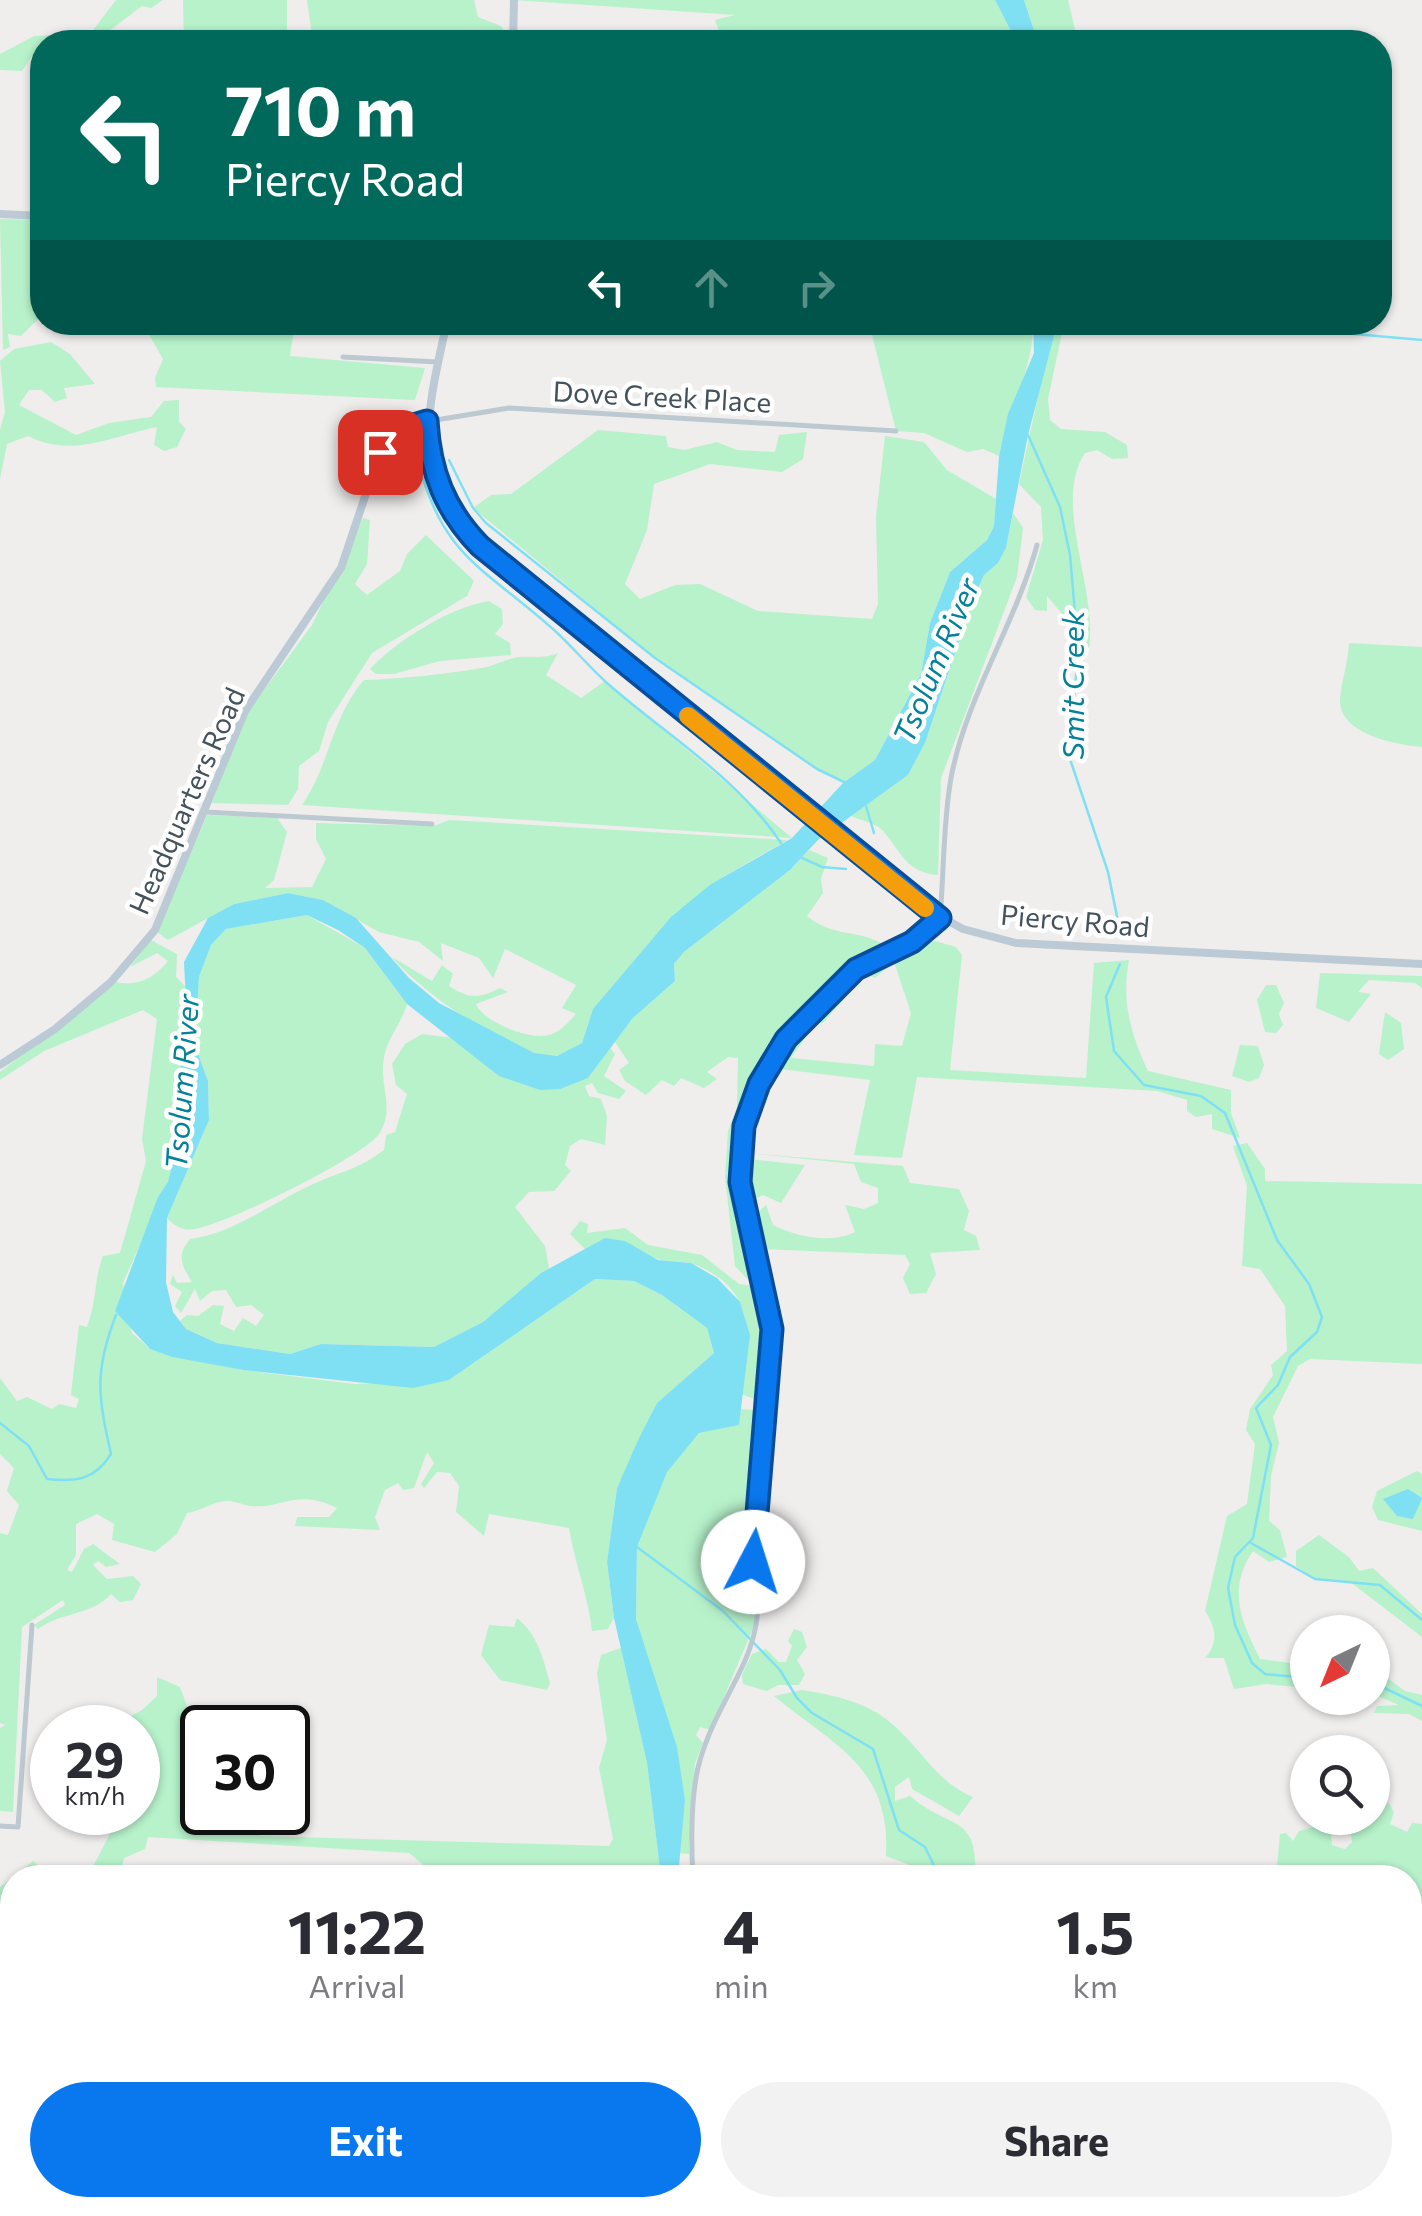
<!DOCTYPE html>
<style>
body{margin:0;font-family:Commissioner,sans-serif;background:#f2f2f3;color:#2b2b33;height:100vh;display:flex;flex-direction:column;font-size:38px;white-space:nowrap}
*{box-sizing:border-box;margin:0}
p{font-size:32px;color:#7c7c81}
.icon{flex:none;width:55px;height:55px;fill:none;stroke:currentColor;stroke-width:2;stroke-linecap:round;stroke-linejoin:round}
.map{position:relative;flex:1;overflow:hidden}
.details{position:absolute;left:0px;top:1865px;width:1422px;height:352px;display:flex;flex-direction:column;background:#fff;border-radius:40px 40px 0 0;box-shadow:0 2px 8px #0004}
.details>*{flex:none}
.hud{position:absolute;left:30px;top:30px;width:1362px;height:305px;border-radius:40px;box-shadow:0 2px 8px #0004;background:#00695c;color:#fff;overflow:hidden}
.needle{width:65px;rotate:223deg}
.buttons{position:absolute;left:1290px;top:1615px;display:grid;gap:20px}
.buttons a{display:grid;place-items:center;width:100px;height:100px;border-radius:50%;background:#fff;box-shadow:0 2px 8px #0004;font-size:50px}
.speed{position:absolute;left:30px;top:1705px;display:flex;gap:20px;font-size:50px;font-weight:700;text-align:center}
.speed>*{display:grid;place-content:center;width:130px;height:130px;border-radius:50%;background:#fff;box-shadow:0 2px 8px #0004;line-height:1}
.speed small{font-size:25px;font-weight:400}
.speed .limit{border:5px solid #111;border-radius:15px;background:#fff;color:#111}
.pin{position:absolute;display:grid;place-items:center;width:85px;height:85px;color:#fff;margin:-42px;border-radius:20px;box-shadow:0 5px 15px #0006}
.me{position:absolute;width:110px;margin:-55px;rotate:5deg;stroke-linejoin:round;filter:drop-shadow(0 0 8px #0008)}
.turn{display:flex;align-items:center;gap:35px;height:210px;padding:0 30px;font-size:45px}
.turn .icon{width:130px;height:130px;stroke-width:2.5}
.turn b{display:block;font-size:70px;line-height:85px}
.lanes{display:flex;align-items:center;height:95px;padding:0 30px;background:#0003;justify-content:center;gap:50px;direction:ltr}
.lanes .off{opacity:.35}
.eta{display:flex;justify-content:space-evenly;align-items:center;height:170px;text-align:center}
.eta b{font-size:60px;font-weight:700;line-height:70px}
.cta{display:flex;gap:20px;margin-top:auto;padding:20px 30px}
.cta a{flex:1;height:115px;border-radius:60px;background:#0977ee;color:#fff;font-size:40px;font-weight:700;line-height:115px;text-align:center}
.cta a+a{background:#f2f2f3;color:#2b2b33}
.map>svg:first-child{display:block}
.green{fill:#b7f2cb}
.water{fill:#80e0f3}
.lines{fill:none;stroke-linecap:round;stroke-linejoin:round}
.stream{stroke:#80e0f3;stroke-width:2.5}
.street{stroke:#bcc9d1;stroke-width:5}
.secondary{stroke:#bccad6;stroke-width:8}
.route-casing{stroke:#064d9b;stroke-width:25}
.route{stroke:#0977ee;stroke-width:18}
.slow{stroke:#f59e0b;stroke-width:18}
.labels{text-anchor:middle;stroke-width:9;stroke-linejoin:round;paint-order:stroke}
.street-label{font-size:28px;fill:#44525c;stroke:#fff}
.water-label{font-size:30px;font-style:italic;fill:#03819b;stroke:#fff}
</style>
<div class="map">
<svg width="1422" height="2216" viewBox="0 0 1422 2216">
<rect width="100%" height="100%" fill="#f0eded"/>
<path class="green" d="M 116,0 L 163,0 L 151,8 L 142,6 L 109,31 L 97,33 L 93,30 Z
M 183,0 L 287,0 L 287,42 L 184,42 Z
M 307,0 L 474,0 L 478,17 L 501,26 L 508,37 L 507,42 L 313,42 Z
M 514,0 L 995,0 L 1012,33 L 1011,42 L 758,42 L 735,30 L 719,31 L 715,20 L 735,15 Z
M 1024,0 L 1068,0 L 1078,42 L 1038,42 Z
M 77,34 L 79,42 L 42,42 L 22,71 L 0,70 L 0,54 L 34,36 Z
M 0,219 L 42,220 L 42,315 L 21,336 L 8,334 L 10,347 L 3,350 Z
M 153,322 L 303,323 L 294,330 L 290,356 L 425,368 L 415,400 L 156,387 L 155,378 L 163,359 L 148,333 Z
M 869,323 L 1033,323 C 1034,369 1008,410 999,456 L 983,449 L 967,452 L 924,433 L 896,431 Z
M 1054,323 L 1064,323 L 1048,399 L 1050,420 L 1061,429 L 1105,432 L 1127,445 L 1128,458 L 1112,459 L 1097,450 L 1085,453 C 1052,502 1098,590 1089,648 L 1071,643 L 1073,627 L 1047,596 L 1047,611 L 1035,610 L 1026,597 L 1043,540 L 1041,507 L 1019,484 Z
M 1074,323 L 1307,323 L 1307,335 Z
M 51,342 L 70,354 L 95,384 L 64,388 L 67,398 L 55,402 L 42,390 L 29,390 L 19,405 L 76,435 L 109,423 L 151,417 L 164,401 L 179,400 L 179,422 L 186,429 L 177,447 L 164,451 L 154,445 L 157,427 C 109,437 73,458 28,436 L 7,444 L 0,479 L 0,430 L 5,412 L 0,361 L 14,349 Z
M 598,430 L 666,436 L 668,447 L 684,450 L 717,442 L 737,450 L 775,452 L 779,435 L 807,432 L 803,459 L 782,472 L 710,464 L 654,484 L 647,530 L 625,584 L 640,599 L 675,585 L 700,584 L 758,611 L 872,619 L 878,604 L 876,517 L 885,436 L 924,442 L 947,470 L 996,499 L 994,526 L 987,540 L 950,572 L 930,623 L 921,674 L 875,760 L 844,782 L 817,769 L 655,658 L 473,508 L 491,495 L 511,494 Z
M 1013,513 L 1023,528 L 1017,577 L 941,778 L 938,875 C 905,873 900,849 882,830 C 875,823 860,820 851,816 L 908,775 L 925,743 L 973,599 L 984,575 L 998,563 L 1006,548 Z
M 363,518 L 370,520 L 367,564 L 355,584 L 367,595 L 400,571 L 407,554 L 426,535 L 474,581 L 467,596 L 372,653 L 328,722 L 319,751 L 299,766 L 298,789 L 288,805 L 212,803 L 242,720 L 312,625 Z
M 489,601 L 502,609 L 503,624 L 495,634 L 510,643 L 511,655 L 440,661 L 394,674 L 376,674 L 370,669 C 397,640 451,607 489,601 Z
M 1349,643 L 1422,647 L 1422,747 C 1396,745 1337,734 1340,698 C 1342,680 1348,662 1349,643 Z
M 558,653 L 546,675 L 581,698 L 605,681 L 792,838 L 302,805 C 329,767 332,716 364,680 C 401,679 445,674 482,668 C 494,666 507,658 520,657 C 536,656 543,659 558,653 Z
M 207,815 L 277,818 L 287,832 L 274,880 L 265,888 L 312,887 L 326,859 L 316,839 L 316,823 L 434,826 L 449,820 L 787,840 L 711,884 L 593,1009 L 582,1043 C 574,1047 564,1055 555,1056 C 512,1058 418,989 392,957 L 432,981 L 442,965 L 453,974 L 449,986 C 470,999 478,999 500,988 L 508,992 L 476,1004 C 482,1020 522,1037 541,1036 C 557,1036 566,1025 576,1014 L 562,1008 L 576,985 L 505,949 L 493,978 L 479,958 L 441,943 L 443,961 L 419,942 L 379,932 L 323,900 L 288,893 L 234,904 L 168,940 L 157,932 Z
M 809,850 L 828,858 L 821,879 L 823,893 L 807,916 C 832,937 854,929 881,943 L 851,966 L 777,1042 L 742,1112 L 735,1178 L 756,1275 L 747,1279 L 735,1266 L 725,1177 L 728,1131 L 737,1107 L 738,1058 L 728,1057 L 707,1072 L 717,1079 L 704,1088 L 681,1078 L 674,1086 L 662,1080 L 646,1095 L 625,1081 L 619,1070 L 629,1063 L 615,1042 L 633,1018 L 675,981 L 674,964 L 684,952 L 790,870 Z
M 307,915 L 365,948 L 407,1004 C 400,1028 384,1040 383,1067 C 382,1092 394,1111 379,1134 C 363,1157 223,1226 194,1229 C 182,1231 175,1226 167,1218 L 209,1120 L 208,1081 L 195,1045 L 199,977 L 211,945 L 226,929 Z
M 151,940 L 177,954 L 176,977 L 185,986 L 178,1092 L 183,1119 L 168,1182 L 123,1283 L 132,1333 L 150,1349 L 172,1356 L 243,1370 L 355,1384 L 449,1380 L 595,1279 L 634,1281 L 662,1295 L 707,1328 L 714,1353 L 657,1403 L 617,1488 L 607,1562 L 614,1618 L 608,1629 L 592,1631 C 588,1595 575,1565 569,1528 L 489,1514 L 484,1536 L 456,1512 L 459,1486 L 450,1473 L 437,1472 L 424,1488 L 421,1484 L 434,1463 L 427,1452 L 414,1488 L 403,1490 L 398,1483 L 385,1490 L 375,1517 L 380,1530 L 295,1526 L 297,1517 L 329,1517 L 337,1508 C 296,1488 284,1509 250,1506 C 242,1505 233,1500 225,1501 C 213,1502 201,1511 187,1513 L 177,1534 L 155,1552 L 112,1540 L 114,1524 L 97,1514 L 76,1524 L 76,1555 L 67,1570 L 72,1572 L 84,1549 L 93,1544 L 120,1564 L 106,1567 L 98,1561 L 93,1565 L 107,1579 L 133,1576 L 141,1584 L 133,1600 L 120,1602 L 111,1594 C 93,1615 61,1612 38,1629 L 34,1625 L 65,1605 L 63,1600 L 22,1627 L 13,1812 L 0,1811 L 0,1728 L 5,1725 L 0,1723 L 0,1533 L 8,1535 L 19,1505 L 7,1491 L 14,1468 L 0,1454 L 0,1378 L 17,1401 L 27,1397 L 52,1409 L 59,1404 L 76,1408 L 79,1399 L 71,1395 L 79,1325 L 87,1327 C 98,1297 93,1283 103,1256 L 120,1253 L 146,1161 L 142,1139 L 157,1019 L 143,1010 L 44,1051 L 0,1080 L 0,1072 L 115,982 C 138,987 154,978 168,961 L 157,953 L 130,967 Z
M 935,941 L 956,947 L 962,955 L 950,1070 L 1086,1078 L 1094,963 L 1129,960 C 1121,1002 1131,1034 1148,1071 L 1231,1090 L 1231,1113 L 1240,1138 L 1212,1129 L 1212,1114 L 1196,1117 L 1187,1111 L 1187,1100 L 1157,1091 L 917,1077 L 902,1158 L 854,1155 L 870,1080 L 772,1068 L 777,1054 L 856,973 L 861,979 L 823,1023 L 816,1023 L 791,1058 L 874,1066 L 875,1044 L 902,1046 L 911,1013 L 894,962 L 875,978 L 861,972 L 896,953 Z
M 1320,973 L 1422,976 L 1422,988 L 1415,983 L 1369,980 L 1358,992 L 1371,994 L 1349,1022 L 1316,1008 Z
M 1266,985 L 1276,985 L 1284,1003 L 1279,1014 L 1283,1025 L 1276,1033 L 1265,1032 L 1257,1000 Z
M 1385,1012 L 1401,1023 L 1404,1049 L 1388,1060 L 1379,1054 Z
M 422,1034 L 453,1038 L 499,1076 L 588,1078 L 610,1048 L 615,1054 L 604,1076 L 626,1091 L 619,1099 L 598,1093 L 592,1083 L 585,1086 L 589,1096 L 601,1099 L 607,1116 L 605,1145 L 581,1139 L 570,1146 L 565,1165 L 571,1171 L 554,1191 L 529,1192 L 515,1207 L 545,1246 L 549,1268 L 483,1322 L 434,1347 L 321,1344 L 290,1354 L 217,1343 L 186,1329 L 180,1321 L 187,1315 L 198,1316 L 213,1305 L 224,1306 L 220,1324 L 234,1331 L 243,1318 L 256,1326 L 264,1315 L 251,1305 L 236,1307 L 226,1290 L 212,1291 L 200,1301 L 195,1289 L 181,1313 L 175,1306 L 182,1292 L 170,1284 L 173,1275 L 177,1283 L 192,1282 C 182,1266 176,1256 190,1239 C 237,1233 276,1199 320,1181 C 349,1169 358,1169 384,1150 L 386,1135 L 395,1132 L 407,1094 L 396,1085 L 392,1064 L 405,1044 Z
M 1240,1045 L 1258,1046 L 1264,1065 L 1259,1078 L 1249,1082 L 1232,1076 Z
M 1247,1143 L 1265,1169 L 1265,1181 L 1422,1184 L 1422,1364 L 1310,1359 L 1298,1366 L 1273,1417 L 1279,1443 L 1271,1476 L 1269,1521 L 1280,1530 L 1287,1557 L 1269,1562 L 1253,1551 C 1227,1589 1241,1621 1260,1659 L 1290,1663 L 1295,1671 L 1307,1671 L 1307,1688 L 1266,1684 L 1234,1689 L 1224,1658 L 1205,1658 C 1219,1642 1216,1628 1205,1611 L 1227,1516 L 1247,1504 L 1255,1444 L 1246,1430 L 1250,1409 L 1273,1375 L 1271,1365 L 1287,1351 L 1285,1306 L 1260,1269 L 1242,1266 L 1247,1186 L 1233,1146 Z
M 748,1153 L 903,1166 L 910,1183 L 959,1189 L 969,1211 L 964,1230 L 976,1236 L 980,1250 L 930,1253 L 936,1274 L 926,1293 L 910,1294 L 903,1278 L 910,1264 L 905,1255 L 761,1249 L 755,1215 L 766,1205 L 773,1225 C 797,1237 830,1244 855,1232 L 845,1205 L 864,1209 L 878,1203 L 878,1188 L 861,1182 L 854,1164 Z
M 748,1159 L 805,1165 L 781,1203 L 763,1195 L 749,1202 L 745,1188 Z
M 580,1221 L 588,1224 L 587,1233 L 625,1228 L 648,1245 L 702,1255 L 739,1284 L 761,1287 L 770,1336 L 757,1400 L 741,1394 C 747,1340 760,1289 693,1264 C 681,1260 667,1263 655,1258 C 623,1244 621,1230 585,1249 L 570,1234 Z
M 740,1409 L 757,1410 L 749,1540 L 742,1564 L 757,1619 L 710,1730 L 700,1727 L 696,1735 L 703,1743 L 695,1763 L 689,1854 L 679,1853 L 685,1800 L 636,1619 L 637,1547 L 666,1472 L 699,1433 L 738,1425 Z
M 1417,1471 L 1422,1474 L 1422,1531 L 1378,1520 L 1372,1507 L 1377,1491 Z
M 1319,1535 L 1349,1557 L 1359,1571 L 1373,1568 L 1422,1614 L 1422,1637 L 1349,1581 L 1315,1579 L 1296,1566 L 1296,1551 Z
M 517,1618 C 538,1635 543,1658 550,1683 L 547,1690 L 500,1680 L 481,1655 L 489,1625 L 514,1627 Z
M 794,1629 L 802,1632 L 807,1647 L 797,1660 L 805,1674 L 799,1685 L 778,1685 L 767,1691 L 743,1684 L 742,1675 L 752,1654 L 766,1649 L 779,1662 L 786,1662 L 792,1646 L 788,1641 Z
M 621,1648 L 647,1763 L 661,1877 L 438,1877 L 409,1853 L 148,1837 L 145,1849 L 124,1858 L 120,1877 L 87,1878 L 114,1826 L 134,1818 L 138,1812 L 138,1728 L 117,1727 L 116,1723 L 142,1710 L 157,1696 L 157,1677 L 180,1687 C 185,1701 192,1717 194,1732 C 197,1766 186,1794 201,1825 L 263,1836 L 609,1846 L 613,1839 L 599,1768 L 607,1740 L 597,1674 L 601,1655 Z
M 1372,1667 L 1405,1691 L 1422,1695 L 1422,1721 L 1409,1714 L 1374,1713 L 1377,1706 L 1399,1705 L 1373,1694 Z
M 802,1690 C 833,1695 867,1702 891,1723 C 921,1748 936,1782 973,1797 L 959,1816 L 912,1789 L 909,1777 L 895,1787 L 895,1801 L 910,1796 C 949,1830 979,1813 975,1877 L 925,1877 L 912,1866 L 886,1856 C 891,1766 834,1746 774,1696 Z
M 1389,1803 L 1394,1812 L 1390,1824 L 1407,1832 L 1412,1823 L 1422,1824 L 1422,2007 L 1410,2007 L 1410,1878 L 1283,1877 L 1277,1866 L 1280,1834 L 1286,1833 L 1293,1841 L 1299,1831 L 1320,1825 L 1331,1832 L 1332,1845 L 1345,1849 L 1352,1842 L 1350,1827 L 1333,1818 L 1369,1821 L 1377,1806 Z
M 33,1861 L 51,1877 L 12,1878 L 12,1929 L 0,1912 L 0,1887 Z
M 220,2205 L 372,2205 L 370,2216 L 222,2216 Z
M 674,2205 L 862,2205 L 851,2216 L 677,2216 Z
M 912,2205 L 1071,2205 L 1259,2216 L 920,2216 Z"/>
<path class="water" d="M 995,0 L 1024,0 L 1038,42 L 1011,42 L 1012,33 Z
M 1033,323 L 1054,323 L 1054,336 L 1028,435 L 1006,548 L 998,563 L 984,575 L 973,599 L 925,743 L 908,775 L 818,840 L 790,870 L 684,952 L 674,964 L 675,981 L 633,1018 L 588,1078 L 560,1089 L 540,1090 L 499,1076 L 407,1004 L 365,948 L 338,930 L 307,915 L 226,929 L 211,945 L 199,977 L 195,1045 L 208,1081 L 209,1120 L 167,1218 L 166,1282 L 173,1312 L 186,1329 L 217,1343 L 290,1354 L 321,1344 L 434,1347 L 483,1322 L 541,1273 L 605,1238 L 625,1241 L 658,1260 L 691,1263 L 717,1278 L 740,1302 L 750,1335 L 739,1425 L 699,1433 L 667,1472 L 637,1547 L 636,1619 L 677,1747 L 685,1800 L 678,1877 L 661,1877 L 647,1763 L 614,1618 L 607,1562 L 617,1488 L 639,1438 L 657,1403 L 714,1353 L 707,1328 L 662,1295 L 634,1281 L 595,1279 L 449,1380 L 413,1388 L 243,1370 L 172,1357 L 150,1349 L 115,1311 L 158,1197 L 168,1182 L 183,1120 L 178,1092 L 186,1003 L 184,962 L 208,918 L 234,904 L 288,893 L 323,900 L 356,918 L 409,978 L 439,1003 L 534,1053 L 557,1056 L 582,1043 L 593,1009 L 671,917 L 711,884 L 792,838 L 844,782 L 875,760 L 921,674 L 930,623 L 950,572 L 987,540 L 994,526 L 999,456 L 1008,414 L 1034,353 Z
M 1408,1489 L 1422,1498 L 1413,1519 L 1397,1516 L 1383,1499 Z
M 403,2205 L 468,2205 L 484,2216 L 411,2216 Z"/>
<g class="lines">
<path class="stream" d="M 1221,322 L 1422,340
M 1028,435 L 1060,507 L 1070,555 L 1078,648 L 1070,759 L 1108,872 L 1121,936
M 416,454 C 441,557 481,565 553,629 C 572,646 588,666 607,683 C 666,735 737,777 781,843
M 449,460 L 473,508 L 486,523 L 655,658 L 817,769 L 846,783
M 866,806 L 874,833
M 802,858 L 822,867 L 846,869
M 1120,964 L 1106,997 L 1114,1051 L 1144,1085 L 1201,1096 L 1225,1113 L 1277,1240 L 1309,1284 L 1322,1317 L 1317,1332 L 1290,1357 L 1278,1385 L 1256,1408 L 1271,1445 L 1253,1538 L 1235,1557 L 1228,1588 L 1235,1625 L 1252,1663 L 1265,1674 L 1308,1678
M 0,1423 L 29,1446 L 47,1479 C 76,1482 95,1480 111,1454 C 98,1396 94,1372 116,1315
M 1251,1543 L 1315,1579 L 1380,1585 L 1422,1620
M 637,1547 L 723,1611 L 780,1670 L 797,1698 L 812,1713 L 873,1749 L 899,1830 L 925,1847 L 940,1878
M 1372,1682 L 1422,1706
M 936,2205 L 945,2216"/>
<path class="street" d="M 343,357 L 438,362
M 430,421 L 509,408 L 896,431
M 205,812 L 432,824
M 0,1826 L 18,1827 L 32,1625
M 693,1878 C 691,1842 690,1795 700,1760 C 723,1683 774,1650 753,1562 L 772,1329 L 740,1182 L 745,1126 L 759,1084 L 786,1039 L 856,969 L 911,942 L 940,918 C 944,872 943,823 951,778 C 966,697 1015,625 1037,545
M 667,2205 L 670,2216"/>
<path class="secondary" d="M 513,42 L 514,0
M 0,214 L 42,216
M 447,322 C 422,431 410,484 500,565 L 923,907 L 963,929 L 1016,943 L 1422,964
M 0,1065 L 55,1029 L 111,982 L 155,930 L 245,711 L 341,568 L 380,452 L 404,428 L 427,421"/>
</g>
<g class="lines">
<g class="route-casing">
<path id="route" d="M 380,452 L 404,428 L 427,421 C 430,472 445,510 480,546 L 940,918 L 912,942 L 856,969 L 786,1039 L 759,1084 L 744,1126 L 740,1182 L 772,1329 L 753,1562"/>
</g>
<use href="#route" class="route"/>
<path class="slow" d="M 688,716 L 925,908"/>
</g>
<g class="labels">
<g class="street-label">
<text transform="translate(662 397) rotate(3)" y="10">Dove Creek Place</text>
<text transform="translate(187 801) rotate(-66)" y="10">Headquarters Road</text>
<text transform="translate(1075 921) rotate(5)" y="10">Piercy Road</text>
</g>
<g class="water-label">
<text transform="translate(937 661) rotate(-67)" y="10">Tsolum River</text>
<text transform="translate(1074 685) rotate(-90)" y="10">Smit Creek</text>
<text transform="translate(183 1082) rotate(-86)" y="10">Tsolum River</text>
</g>
</g>
</svg>
<div class="buttons">
<a><svg class="needle" viewBox="-14 -14 28 28"><path d="M0-13l5 13h-10z" fill="#e53935"/><path d="M0 13l5-13h-10z" fill="#7c7c81"/></svg></a>
<a><svg class="icon" aria-label="search" viewBox="0 0 24 24"><circle cx="10" cy="10" r="6"/><path d="M15 15l6 6"/></svg></a>
</div>
<div class="speed"><div>29<small>km/h</small></div><div class="limit">30</div></div>
<div class="pin" style="left:380px;top:452px;background:#d93025"><svg class="icon" aria-label="arrive" viewBox="0 0 24 24"><path d="M6 21V4h12l-3 4 3 4H6"/></svg></div>
<svg class="me" style="left:753px;top:1562px" viewBox="-20 -20 40 40"><circle r="19" fill="#fff"/><path d="M0-13L10 11 0 6-10 11z" fill="#0977ee"/></svg>
<div class="hud">
<div class="turn"><svg class="icon" aria-label="left" viewBox="0 0 24 24"><path d="M17 20v-9H6M10 6l-5 5 5 5"/></svg><div><b>710 m</b>Piercy Road</div></div>
<div class="lanes"><svg class="icon" aria-label="left" viewBox="0 0 24 24"><path d="M17 20v-9H6M10 6l-5 5 5 5"/></svg><svg class="icon off" aria-label="ahead" viewBox="0 0 24 24"><path d="M12 20V5M6 11l6-6 6 6"/></svg><svg class="icon off" aria-label="right" viewBox="0 0 24 24"><path d="M7 20v-9h11M14 6l5 5-5 5"/></svg></div>
</div>
<section class="details">
<div class="eta">
<div><b>11:22</b><p>Arrival</p></div>
<div><b>4</b><p>min</p></div>
<div><b>1.5</b><p>km</p></div>
</div>
<div class="cta"><a>Exit</a><a>Share</a></div>
</section>
</div>
